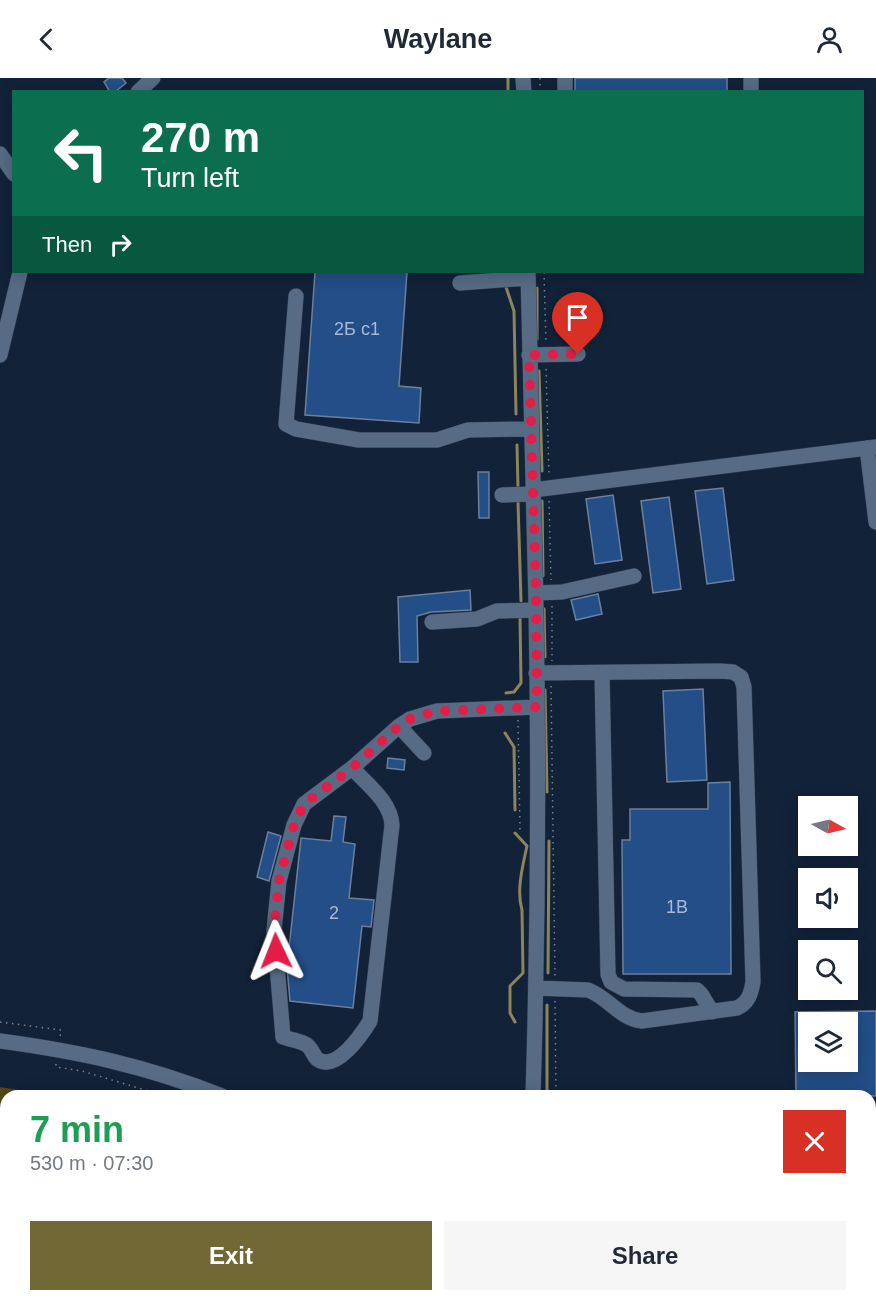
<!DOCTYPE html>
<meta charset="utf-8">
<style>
body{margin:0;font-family:Arial,sans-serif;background:#f6f6f7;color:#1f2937;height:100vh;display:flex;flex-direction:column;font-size:22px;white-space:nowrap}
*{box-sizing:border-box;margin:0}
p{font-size:20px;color:#747a83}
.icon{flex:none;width:33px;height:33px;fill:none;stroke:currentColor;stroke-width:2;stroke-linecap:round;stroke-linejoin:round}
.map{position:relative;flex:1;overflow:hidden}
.panel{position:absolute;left:0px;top:1012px;width:876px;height:212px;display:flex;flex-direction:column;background:#fff;border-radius:18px 18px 0 0;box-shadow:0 3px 15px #0003}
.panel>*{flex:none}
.hud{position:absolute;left:12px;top:12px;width:852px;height:183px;border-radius:0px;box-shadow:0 3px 15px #0003;background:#0b6e4f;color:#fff;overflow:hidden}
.needle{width:39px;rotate:98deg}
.fabs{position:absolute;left:798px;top:718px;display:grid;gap:12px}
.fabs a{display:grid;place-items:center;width:60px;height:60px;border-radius:0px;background:#fff;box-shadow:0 3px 15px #0003;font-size:30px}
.pin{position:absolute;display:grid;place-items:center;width:51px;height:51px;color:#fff;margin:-62px -26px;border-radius:50% 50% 50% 0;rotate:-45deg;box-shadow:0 0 6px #0007}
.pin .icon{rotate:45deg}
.me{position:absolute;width:66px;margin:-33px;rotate:358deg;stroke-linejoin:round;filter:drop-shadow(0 0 4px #0008)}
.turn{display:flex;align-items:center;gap:21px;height:126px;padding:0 30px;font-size:27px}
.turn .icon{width:78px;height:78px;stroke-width:2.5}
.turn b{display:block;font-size:42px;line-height:51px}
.then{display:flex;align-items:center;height:57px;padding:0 30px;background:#0003;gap:12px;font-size:22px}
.round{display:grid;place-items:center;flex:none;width:63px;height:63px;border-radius:0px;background:#f6f6f7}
.overview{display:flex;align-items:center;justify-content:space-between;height:102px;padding:0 30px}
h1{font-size:36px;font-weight:700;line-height:45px;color:#1e9e55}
.action{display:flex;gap:12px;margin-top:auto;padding:12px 30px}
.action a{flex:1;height:69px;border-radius:0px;background:#726836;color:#fff;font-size:24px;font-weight:700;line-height:69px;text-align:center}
.action a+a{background:#f6f6f7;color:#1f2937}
header{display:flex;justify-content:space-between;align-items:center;height:78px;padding:0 30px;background:#fff;font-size:27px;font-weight:700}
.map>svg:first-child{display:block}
.green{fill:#554715}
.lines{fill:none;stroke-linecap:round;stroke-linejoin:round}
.stream{stroke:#8e845b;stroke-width:3}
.building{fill:#234e87;stroke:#6c809b;stroke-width:1.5;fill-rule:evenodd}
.minor-casing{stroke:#333e50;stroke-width:16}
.path{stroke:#758294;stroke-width:1.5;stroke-dasharray:1.5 4.5;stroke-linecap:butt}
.minor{stroke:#586b85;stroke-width:15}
.route{stroke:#e11d48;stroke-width:10;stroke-dasharray:0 18}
.labels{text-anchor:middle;stroke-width:4.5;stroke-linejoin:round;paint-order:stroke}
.number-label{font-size:18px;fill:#a7bad4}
</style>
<header><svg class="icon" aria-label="back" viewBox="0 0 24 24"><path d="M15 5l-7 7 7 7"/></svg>Waylane<svg class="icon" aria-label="person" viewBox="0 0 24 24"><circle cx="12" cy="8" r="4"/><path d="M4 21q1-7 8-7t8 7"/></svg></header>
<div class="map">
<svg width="876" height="1223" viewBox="0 0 876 1223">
<rect width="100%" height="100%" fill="#122238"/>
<path class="green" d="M 0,1009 L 56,1018 L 6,1018 L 6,1218 L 338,1218 L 341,1223 L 0,1223 Z"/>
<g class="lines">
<path class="stream" d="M 508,0 L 508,14
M 506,209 L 514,233 L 516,336
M 537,210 L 537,261
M 539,293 L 542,393
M 517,367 L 518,410
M 542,423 L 543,498
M 518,424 L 521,523
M 544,531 L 545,579
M 545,612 L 547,714
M 506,615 L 514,614 L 521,605 L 520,540
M 505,655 L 514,669 L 515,732
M 515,755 L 527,768 C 523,787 516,812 522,832 L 523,895 L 510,908 L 510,935 L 515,944
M 548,895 L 549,763
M 547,1018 L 547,927"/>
</g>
<path class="building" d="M 109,0 L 122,0 L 126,5 L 115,14 L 110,14 L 104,4 Z
M 575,0 L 727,0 L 727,14 L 575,14 Z
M 315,194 L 407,194 L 399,308 L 421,310 L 419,345 L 305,337 Z
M 478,394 L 489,394 L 489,440 L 479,440 Z
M 723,410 L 734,502 L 707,506 L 695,413 Z
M 613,417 L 622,482 L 595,486 L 586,421 Z
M 669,419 L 681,511 L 653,515 L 641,423 Z
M 470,512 L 471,532 L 431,534 L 417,538 L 418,584 L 400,584 L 398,519 Z
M 598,516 L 602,536 L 576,542 L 571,522 Z
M 703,611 L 707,702 L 667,704 L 663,613 Z
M 388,680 L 405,682 L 404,692 L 387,690 Z
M 730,704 L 731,896 L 623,896 L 622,762 L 630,762 L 630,731 L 708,731 L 708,705 Z
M 334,738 L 346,739 L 343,764 L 355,766 L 349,820 L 374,822 L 371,849 L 362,848 L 353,930 L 290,923 L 287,889 L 301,760 L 331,763 Z
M 268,754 L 281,758 L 269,803 L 257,799 Z
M 876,933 L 876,1018 L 796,1018 L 795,934 ZM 808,945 L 848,945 L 848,984 L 808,984 Z"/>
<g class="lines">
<g class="minor-casing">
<path id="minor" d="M 523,0 L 524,14
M 565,0 L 565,14
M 751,0 L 751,14
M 138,14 L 153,0
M 0,76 L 14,96
M 528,194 C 530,305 534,417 536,529 C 539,692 538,855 533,1018
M 460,205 L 528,200
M 296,218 L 286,346 L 296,351 L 359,362 L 437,362 L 468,352 L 531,351
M 0,277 L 20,194
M 529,277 L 578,276
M 867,370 L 876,444
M 533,412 L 876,369
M 502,417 L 533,416
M 536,515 L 562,514 L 634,498
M 432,544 L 477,541 L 497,533 L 536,532
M 602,595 L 608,896 L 611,904 L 624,911 L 697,912 L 701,916 L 712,934
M 399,648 L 424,675
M 352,690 C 367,706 391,724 392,747 L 370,943 C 362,956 336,995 317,981 C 314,978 312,972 309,969 C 304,963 291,962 283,959 L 274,852 L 279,803 L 294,747 L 304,726 L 352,690 L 399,648 L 410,641 L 437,633 L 537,629
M 536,910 L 588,912 C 608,919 620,941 642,943 L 737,930 C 748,925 751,916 753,904 L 744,609 L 741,599 L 733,594 L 720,593 L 536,595
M 0,963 C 81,974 146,988 222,1018"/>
</g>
<path class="path" d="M 540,0 L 540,14
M 544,194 L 546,265
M 546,291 L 549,397
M 549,423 L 551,502
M 552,528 L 552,583
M 551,608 L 555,898
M 518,642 L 520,751 L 523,752
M 555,923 L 556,1018
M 0,944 L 61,952 L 60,959
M 56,986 L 56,989 L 82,993 L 165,1018"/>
<use href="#minor" class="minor"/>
</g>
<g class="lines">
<path class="route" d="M 276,873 L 274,852 L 279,803 L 294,747 L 304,726 L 352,690 L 399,648 L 410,641 L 437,633 L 537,629 L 536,515 L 529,277 L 578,276"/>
</g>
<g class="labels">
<g class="number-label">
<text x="357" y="257">2Б с1</text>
<text x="677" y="835">1В</text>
<text x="334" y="841">2</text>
</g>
</g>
</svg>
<div class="fabs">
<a><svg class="needle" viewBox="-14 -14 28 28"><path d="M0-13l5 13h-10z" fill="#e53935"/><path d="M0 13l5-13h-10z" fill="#747a83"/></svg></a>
<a><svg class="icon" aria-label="sound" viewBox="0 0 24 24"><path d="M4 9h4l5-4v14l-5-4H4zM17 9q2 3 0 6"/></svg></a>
<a><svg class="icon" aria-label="search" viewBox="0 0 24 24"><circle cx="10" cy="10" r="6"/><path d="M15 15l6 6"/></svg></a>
<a><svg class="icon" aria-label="layers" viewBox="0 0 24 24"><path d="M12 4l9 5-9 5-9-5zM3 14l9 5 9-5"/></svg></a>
</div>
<div class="pin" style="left:578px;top:276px;background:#d93025"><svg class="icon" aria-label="arrive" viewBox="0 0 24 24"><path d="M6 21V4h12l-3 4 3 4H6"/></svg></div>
<svg class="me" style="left:276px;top:873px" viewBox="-20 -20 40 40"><path d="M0-17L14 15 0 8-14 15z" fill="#e11d48" stroke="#fff" stroke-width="4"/></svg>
<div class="hud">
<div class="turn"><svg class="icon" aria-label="left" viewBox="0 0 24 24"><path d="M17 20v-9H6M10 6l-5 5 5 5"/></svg><div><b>270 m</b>Turn left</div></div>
<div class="then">Then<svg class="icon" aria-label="right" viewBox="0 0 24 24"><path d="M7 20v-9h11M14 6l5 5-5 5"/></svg></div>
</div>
<section class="panel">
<div class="overview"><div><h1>7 min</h1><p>530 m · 07:30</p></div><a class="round" style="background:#d93025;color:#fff"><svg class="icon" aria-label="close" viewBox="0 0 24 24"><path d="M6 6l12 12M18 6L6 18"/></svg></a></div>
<div class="action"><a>Exit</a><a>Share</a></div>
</section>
</div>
